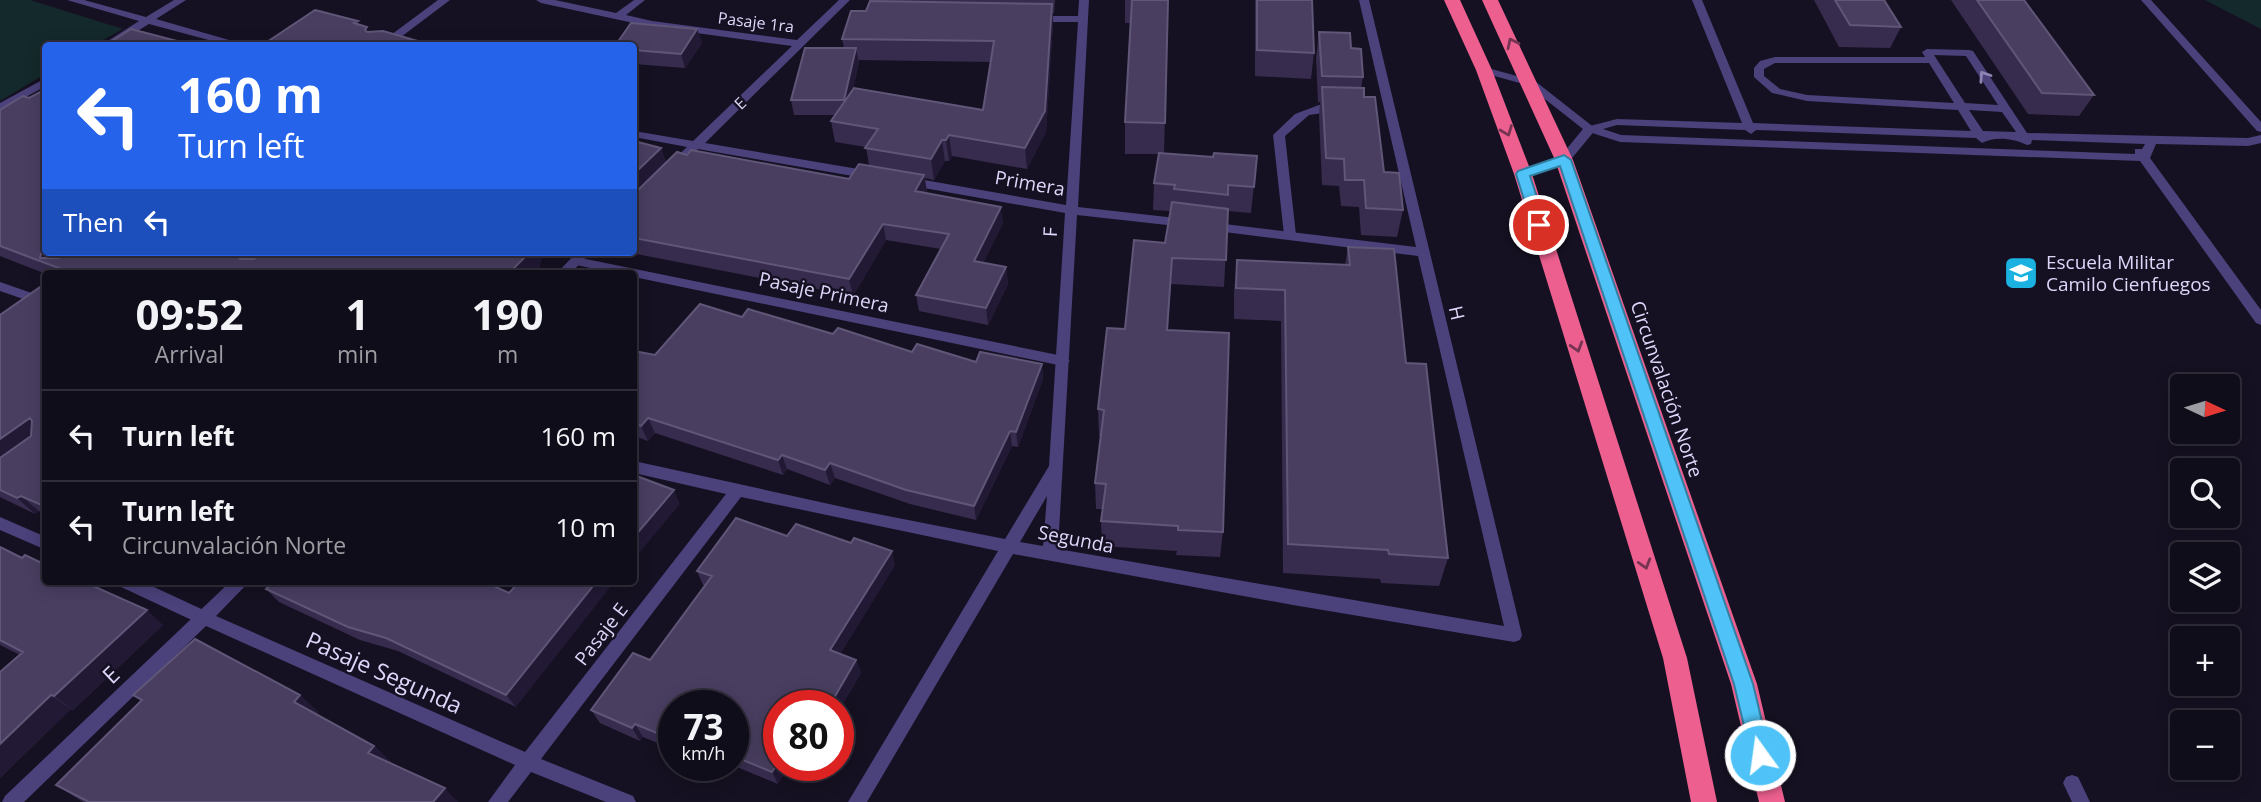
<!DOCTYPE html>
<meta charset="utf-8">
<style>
body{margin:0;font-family:"Open Sans",sans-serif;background:#1e1b27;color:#f1f3f6;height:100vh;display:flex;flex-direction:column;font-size:26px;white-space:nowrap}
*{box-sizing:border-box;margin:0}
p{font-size:23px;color:#9c9ca2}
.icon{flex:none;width:38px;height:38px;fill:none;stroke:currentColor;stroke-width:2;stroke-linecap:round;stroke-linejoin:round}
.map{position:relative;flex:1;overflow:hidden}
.drawer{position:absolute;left:42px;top:270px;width:595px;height:315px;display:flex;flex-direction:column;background:#100d1a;border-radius:7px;box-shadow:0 4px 18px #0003,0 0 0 2px #302d39}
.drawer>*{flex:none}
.banner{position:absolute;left:42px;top:42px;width:595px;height:214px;border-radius:7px;box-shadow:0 4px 18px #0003,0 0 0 2px #302d39;background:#2563eb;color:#fff;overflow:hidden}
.needle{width:46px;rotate:94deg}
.fabs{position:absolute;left:2170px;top:374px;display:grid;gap:14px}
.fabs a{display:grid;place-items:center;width:70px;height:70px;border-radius:7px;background:#100d1a;box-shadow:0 4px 18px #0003,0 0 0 2px #302d39;font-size:35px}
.speed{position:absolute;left:658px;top:690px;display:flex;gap:14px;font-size:35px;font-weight:700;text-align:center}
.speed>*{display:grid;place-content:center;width:91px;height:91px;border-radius:50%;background:#100d1a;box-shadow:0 4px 18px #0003,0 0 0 2px #302d39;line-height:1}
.speed small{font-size:18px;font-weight:400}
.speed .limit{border:10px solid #d22;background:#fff;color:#111}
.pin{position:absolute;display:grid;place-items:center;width:60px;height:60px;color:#fff;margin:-30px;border:4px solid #fff;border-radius:50%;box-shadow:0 2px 7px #0007}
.me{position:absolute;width:77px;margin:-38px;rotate:346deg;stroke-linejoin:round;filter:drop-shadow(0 0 5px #0008)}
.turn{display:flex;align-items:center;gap:24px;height:147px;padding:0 21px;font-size:32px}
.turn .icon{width:91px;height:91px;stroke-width:2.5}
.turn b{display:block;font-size:49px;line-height:60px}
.then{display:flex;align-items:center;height:66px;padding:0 21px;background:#0003;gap:14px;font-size:26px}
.eta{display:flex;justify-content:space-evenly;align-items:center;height:119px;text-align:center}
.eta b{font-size:42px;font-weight:700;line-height:49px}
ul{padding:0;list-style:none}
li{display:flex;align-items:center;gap:21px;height:91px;padding:0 21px;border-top:2px solid #302d39}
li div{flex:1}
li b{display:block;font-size:26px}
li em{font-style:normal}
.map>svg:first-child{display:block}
.green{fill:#14292b}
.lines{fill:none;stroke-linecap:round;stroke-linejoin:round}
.lane{fill:#4b417b;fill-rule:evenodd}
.street{fill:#4b417b;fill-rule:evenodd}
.highway{fill:#ec5f8f;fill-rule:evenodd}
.wall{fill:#372c4e;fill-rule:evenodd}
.shaded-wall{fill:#221935}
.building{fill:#493e60;stroke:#605678;stroke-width:2}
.oneway{stroke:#763453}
.oneway2{stroke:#8e84b4}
.route{fill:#4fc3f7;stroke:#337fa1;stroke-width:2}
.labels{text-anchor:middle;stroke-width:5;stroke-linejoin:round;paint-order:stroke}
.far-street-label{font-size:16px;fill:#dfd6fa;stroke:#161122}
.street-label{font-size:19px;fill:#dfd6fa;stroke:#161122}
.poi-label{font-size:19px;fill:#dfd6fa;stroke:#161122;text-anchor:start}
.near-street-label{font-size:23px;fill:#dfd6fa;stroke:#161122}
</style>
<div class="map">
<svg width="2261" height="802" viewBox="0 0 2261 802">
<rect width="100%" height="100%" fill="#161122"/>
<path class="green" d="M 0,0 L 30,0 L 123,29 L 94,45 L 46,46 L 45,74 L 0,101 Z
M 2205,0 L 2261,0 L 2261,29 Z"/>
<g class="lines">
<path class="lane" d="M 1692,0 L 1702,0 L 1753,123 L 1971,131 L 1958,110 L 1807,101 L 1772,93 L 1754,77 L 1754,68 L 1760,61 L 1775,57 L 1925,57 L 1922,52 L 1927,49 L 1969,50 L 1973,51 L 2027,133 L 2248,138 L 2261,135 L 2261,143 L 2248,146 L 2156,144 L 2150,158 L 2261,310 L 2261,325 L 2256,323 L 2140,161 L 1620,142 L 1586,131 L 1586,127 L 1617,119 L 1742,123 ZM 1934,55 L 1966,56 L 1998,105 L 1965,103 ZM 1775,63 L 1929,63 L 1954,103 L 1807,95 L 1780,89 L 1764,76 L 1764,69 ZM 1969,110 L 2002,112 L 2016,132 L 1983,131 ZM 1617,125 L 1745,130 L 1751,134 L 1756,130 L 1976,138 L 1982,143 C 1994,136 2014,138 2027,145 L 2031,144 L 2032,140 L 2145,144 L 2142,149 L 2135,149 L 2135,154 L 1621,135 L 1603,129 Z
M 2141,0 L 2151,0 L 2261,122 L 2261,132 L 2257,131 Z
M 1319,105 L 1338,105 L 1344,108 L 1338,111 L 1309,115 L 1285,136 L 1296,235 L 1290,239 L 1284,235 L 1273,135 L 1295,114 Z
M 576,257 L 1063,356 L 1070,361 L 1063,366 L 634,277 L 634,273 L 613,273 L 572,264 L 570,261 Z
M 0,517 L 46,537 L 46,550 L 0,530 Z
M 117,581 L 141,581 L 210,613 L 212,618 L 210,623 L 204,625 L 198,623 L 119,586 Z
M 2072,775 L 2078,777 L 2090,802 L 2072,802 L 2063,783 L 2066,777 Z"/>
<path class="street" d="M 67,0 L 84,0 L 146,17 L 174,0 L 186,0 L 156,19 L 250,46 L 231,46 L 149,24 L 113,46 L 100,46 L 139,21 Z
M 438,0 L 450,0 L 389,46 L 376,46 Z
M 536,0 L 555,0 L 616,13 L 634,0 L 645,0 L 626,15 L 652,21 L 797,40 L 839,0 L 850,0 L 705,143 L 870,171 L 876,175 L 870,179 L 698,149 L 677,170 L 669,170 L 669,164 L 687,147 L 634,137 L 634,131 L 693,141 L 792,46 L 652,27 L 541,3 Z
M 1079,0 L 1089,0 L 1078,207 L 1185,219 L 1191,223 L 1185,227 L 1077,215 L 1058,549 L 1504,626 L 1418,256 L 1208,230 L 1202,226 L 1208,222 L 1416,247 L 1359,0 L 1369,0 L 1522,635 L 1520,640 L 1514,642 L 1293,605 L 1013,554 L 867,802 L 848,802 L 998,551 L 741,497 L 541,759 L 633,796 L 636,802 L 606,802 L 531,772 L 508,802 L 488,802 L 515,765 L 206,626 L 24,802 L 2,802 L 5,796 L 231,581 L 250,581 L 216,616 L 525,752 L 726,494 L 634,473 L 634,461 L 852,509 L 1005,539 L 1049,466 L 1065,213 L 907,185 L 901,181 L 907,177 L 1066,205 L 1078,22 L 1035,22 L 1030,19 L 1035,16 L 1078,16 ZM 1047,496 L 1043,546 L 1020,542 Z
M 1484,67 L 1535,81 L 1596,129 L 1568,163 L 1527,177 L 1519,177 L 1519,171 L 1560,157 L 1583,129 L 1527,85 L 1480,72 L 1479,70 Z
M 46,78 L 46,86 L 0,111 L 0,103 Z
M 577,252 L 591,252 L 571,273 L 557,273 Z
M 0,282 L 46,298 L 46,307 L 0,291 Z"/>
<path class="highway" d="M 1444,0 L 1460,0 L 1492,70 L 1532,174 L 1687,658 L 1717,802 L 1691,802 L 1663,658 L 1514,174 L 1476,70 Z
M 1482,0 L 1498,0 L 1573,160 L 1757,684 L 1785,802 L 1759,802 L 1731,684 L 1555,160 Z"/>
</g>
<path class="wall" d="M 876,0 L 1055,0 L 1054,13 L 1053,13 L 1053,24 L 1046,132 L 1027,169 L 952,156 L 949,161 L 945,161 L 934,180 L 925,178 L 927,192 L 926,193 L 1003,223 L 983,263 L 1006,267 L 1008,284 L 988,325 L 919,311 L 916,295 L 941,249 L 886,240 L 853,296 L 626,252 L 634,252 L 634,141 L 661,148 L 666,163 L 687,155 L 849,179 L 869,165 L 866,147 L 835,142 L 831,121 L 835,115 L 794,115 L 791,100 L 844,48 L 842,39 ZM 859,60 L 991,62 L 983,110 L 853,89 L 859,63 Z
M 1125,0 L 1168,0 L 1164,153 L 1213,157 L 1257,156 L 1251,213 L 1228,211 L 1224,287 L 1171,284 L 1168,330 L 1223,532 L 1220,557 L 1176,555 L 1177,551 L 1102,546 L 1101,521 L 1103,509 L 1096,509 L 1095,483 L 1101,436 L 1099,436 L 1098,409 L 1125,329 L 1165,243 L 1170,211 L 1153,210 L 1154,183 L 1159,154 L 1125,154 L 1125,122 L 1130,23 L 1125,23 Z
M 1255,0 L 1312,0 L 1314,53 L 1311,79 L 1255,76 Z
M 1814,0 L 1884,0 L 1901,27 L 1890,48 L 1839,47 Z
M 1951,0 L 2024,0 L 2094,95 L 2079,116 L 2028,114 Z
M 697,29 L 702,43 L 685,68 L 634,64 L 634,46 Z
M 1319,32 L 1351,48 L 1363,77 L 1361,88 L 1384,172 L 1403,210 L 1397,237 L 1361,235 L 1359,207 L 1341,206 L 1339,186 L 1322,185 L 1319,114 L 1320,102 L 1318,102 L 1316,58 Z
M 0,110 L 46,252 L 543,252 L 539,269 L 534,273 L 46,273 L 46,274 L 0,256 Z
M 1348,247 L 1406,363 L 1448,558 L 1439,586 L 1381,583 L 1380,579 L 1283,573 L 1281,321 L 1234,319 L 1234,291 L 1237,260 L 1345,265 Z
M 46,283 L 46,515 L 39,511 L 35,514 L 0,497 L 0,315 Z
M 742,317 L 833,334 L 912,352 L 976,362 L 1042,364 L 1043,379 L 1018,447 L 1012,446 L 976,520 L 910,504 L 835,478 L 830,485 L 787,469 L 783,475 L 655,433 L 648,441 L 634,436 L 634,351 L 655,355 Z
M 787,536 L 895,565 L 840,654 L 856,660 L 861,673 L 839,710 L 838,705 L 779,705 L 778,784 L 732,765 L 733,765 L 733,705 L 674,705 L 674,750 L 643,737 L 640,741 L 600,723 L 591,710 L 650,660 L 705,585 L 703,585 L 697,571 Z
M 0,547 L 163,625 L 73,710 L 71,709 L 0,778 L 0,672 L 20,655 L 0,645 Z
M 266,589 L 509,593 L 516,707 L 398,651 L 360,640 L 279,602 Z
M 133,695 L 300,695 L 318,712 L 316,714 L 374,746 L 391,762 L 390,763 L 458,802 L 83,802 L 56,785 L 141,701 Z"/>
<path class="shaded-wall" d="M 1052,4 L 1053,24 L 1046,132 L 1027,169 L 1025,148 Z
M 697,29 L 702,43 L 685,68 L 681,54 Z
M 856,48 L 859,63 L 847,115 L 844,100 Z
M 949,135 L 952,156 L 949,161 L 946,140 Z
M 942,140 L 945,161 L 934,180 L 931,159 Z
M 661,148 L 666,164 L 634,197 L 634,174 Z
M 924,175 L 927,192 L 917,208 L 915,191 Z
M 1001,207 L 1003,223 L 976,277 L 974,261 Z
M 883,224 L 886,240 L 853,296 L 849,279 Z
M 46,251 L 46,252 L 79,252 L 59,268 L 40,258 L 41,254 Z
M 242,252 L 273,252 L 249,273 L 237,256 Z
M 530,252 L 543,252 L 539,269 L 534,273 L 509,273 Z
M 1172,258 L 1171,284 L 1166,356 L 1167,330 Z
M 1006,267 L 1008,284 L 988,325 L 986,308 Z
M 1042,364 L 1043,379 L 1018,447 L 1016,432 Z
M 30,418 L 46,434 L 0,467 L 0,439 Z
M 648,418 L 655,433 L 648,441 L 641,426 Z
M 1010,431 L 1012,446 L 976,520 L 974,506 Z
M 782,455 L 787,469 L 783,475 L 778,460 Z
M 830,463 L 835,478 L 830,485 L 825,470 Z
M 674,490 L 680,504 L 634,559 L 634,537 Z
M 21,496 L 39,511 L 35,514 L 17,498 Z
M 892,551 L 895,565 L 835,663 L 830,650 Z
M 597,581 L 615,581 L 516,707 L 506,695 Z
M 147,610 L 163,625 L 73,710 L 54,696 Z
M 856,660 L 861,673 L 839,710 L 838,705 L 837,705 L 834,698 Z
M 820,692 L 826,705 L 813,705 Z
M 51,695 L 71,709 L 0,778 L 0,744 Z
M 300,695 L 318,712 L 312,718 L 294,702 Z
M 635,724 L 643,737 L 640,741 L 632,728 Z
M 374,746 L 391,762 L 384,769 L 368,753 Z
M 779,761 L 779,765 L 790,765 L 778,784 L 772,772 Z
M 445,788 L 458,802 L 433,802 Z"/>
<path class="building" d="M 1132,0 L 1168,0 L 1165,123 L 1125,122 Z
M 1257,0 L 1312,0 L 1314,53 L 1257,50 Z
M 1835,0 L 1884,0 L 1901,27 L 1850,25 Z
M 1977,0 L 2024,0 L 2094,95 L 2042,93 Z
M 870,1 L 1052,4 L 1045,111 L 1025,148 L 949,135 L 946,140 L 942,140 L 931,159 L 865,148 L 878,129 L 831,121 L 854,88 L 983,110 L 994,41 L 842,39 L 851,11 L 866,11 Z
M 315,10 L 358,21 L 354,23 L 367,27 L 365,30 L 367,32 L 383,31 L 435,46 L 261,46 Z
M 631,23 L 697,29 L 681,54 L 634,50 L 634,46 L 615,46 Z
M 131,29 L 196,46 L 104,46 Z
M 1319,32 L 1350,33 L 1351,48 L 1361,49 L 1363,77 L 1322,76 Z
M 805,48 L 856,48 L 844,100 L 791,100 Z
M 1322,87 L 1364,88 L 1364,97 L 1375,97 L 1384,172 L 1399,173 L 1403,210 L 1366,208 L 1364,180 L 1345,180 L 1344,159 L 1326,158 Z
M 46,89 L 46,212 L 43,214 L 46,215 L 46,251 L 41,254 L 40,258 L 59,258 L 67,252 L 242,252 L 237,256 L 240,259 L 254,259 L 263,252 L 530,252 L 509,273 L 465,273 L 454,270 L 451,273 L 378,273 L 369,270 L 365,273 L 60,273 L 64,270 L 0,246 L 0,110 L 23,96 L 29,98 Z
M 634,141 L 661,148 L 634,174 Z
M 691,150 L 849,179 L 859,164 L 924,175 L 915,191 L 1001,207 L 974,261 L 1006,267 L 986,308 L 916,295 L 949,234 L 883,224 L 849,279 L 634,238 L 634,194 L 677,152 L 687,155 Z
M 1159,153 L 1213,157 L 1214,153 L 1257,156 L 1254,187 L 1228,185 L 1228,195 L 1174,189 L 1175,185 L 1154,183 Z
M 1172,202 L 1228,209 L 1226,260 L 1172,258 L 1167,330 L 1229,333 L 1223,532 L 1178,530 L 1178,526 L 1101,521 L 1106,484 L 1095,483 L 1104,410 L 1098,409 L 1107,328 L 1125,329 L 1134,240 L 1165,243 Z
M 1348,247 L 1394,249 L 1406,363 L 1426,364 L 1448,558 L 1389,554 L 1388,550 L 1288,544 L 1285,290 L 1236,288 L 1237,260 L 1350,265 Z
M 46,283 L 46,507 L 21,496 L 17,498 L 0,490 L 0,458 L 31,436 L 32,421 L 30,418 L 0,439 L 0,315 Z
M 700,304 L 742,317 L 748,309 L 833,334 L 838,328 L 912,352 L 917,344 L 976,362 L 980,352 L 1042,364 L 1016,432 L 1010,431 L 974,506 L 906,490 L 830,463 L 825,470 L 782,455 L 778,460 L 648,418 L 641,426 L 634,423 L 634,351 L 655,355 Z
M 634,475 L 674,490 L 634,537 Z
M 736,518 L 787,536 L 796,524 L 851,543 L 854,538 L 892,551 L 830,650 L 856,660 L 834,698 L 820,692 L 813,705 L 779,705 L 779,761 L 772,772 L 733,756 L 733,705 L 674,705 L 674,740 L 635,724 L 632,728 L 591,710 L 633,653 L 650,660 L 712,576 L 697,571 Z
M 0,547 L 22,558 L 25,555 L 46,565 L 46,581 L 82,581 L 147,610 L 54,696 L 51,695 L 0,744 L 0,672 L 23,652 L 0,640 Z
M 274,581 L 483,581 L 509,593 L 520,581 L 597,581 L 506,695 L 386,638 L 348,627 L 266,589 Z
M 195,639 L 300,695 L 294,702 L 374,746 L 368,753 L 445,788 L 433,802 L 89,802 L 56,785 L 142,700 L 133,695 Z"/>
<defs><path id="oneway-chevron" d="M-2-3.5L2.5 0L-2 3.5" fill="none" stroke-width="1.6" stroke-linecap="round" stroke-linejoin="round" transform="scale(1.75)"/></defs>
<g class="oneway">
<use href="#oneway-chevron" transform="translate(1512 43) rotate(-116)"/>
<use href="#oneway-chevron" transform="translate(1507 131) rotate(69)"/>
<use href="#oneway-chevron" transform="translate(1577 347) rotate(73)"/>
<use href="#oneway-chevron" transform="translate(1645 564) rotate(73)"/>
</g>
<use class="oneway2" href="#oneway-chevron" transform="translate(1984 76) rotate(-124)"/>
<path class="route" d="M 1564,155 L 1571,160 L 1753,684 L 1770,755 L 1768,761 L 1760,764 L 1753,761 L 1751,755 L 1734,684 L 1560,166 L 1530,176 L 1546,225 L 1539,229 L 1532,225 L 1516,174 L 1518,171 Z"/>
<defs>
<g id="school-square" transform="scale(1.75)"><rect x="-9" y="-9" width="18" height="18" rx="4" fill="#1bb2e2" stroke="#161122"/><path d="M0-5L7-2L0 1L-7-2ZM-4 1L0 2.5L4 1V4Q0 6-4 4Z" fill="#fff"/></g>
</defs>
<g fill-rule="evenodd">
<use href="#school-square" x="2021" y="273"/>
</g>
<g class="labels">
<g class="far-street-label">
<text transform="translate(756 22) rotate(7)" y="6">Pasaje 1ra</text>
<text transform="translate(740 103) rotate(-44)" y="6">E</text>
</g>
<g class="street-label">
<text transform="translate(1030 183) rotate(10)" y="7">Primera</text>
<text transform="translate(1050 232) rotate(-87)" y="7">F</text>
<text transform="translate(824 292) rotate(12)" y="7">Pasaje Primera</text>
<text transform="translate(1457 313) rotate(77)" y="7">H</text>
<text transform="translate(1667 389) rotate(71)" y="7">Circunvalación Norte</text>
<text transform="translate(1076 539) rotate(11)" y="7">Segunda</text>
<text transform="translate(601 634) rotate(-52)" y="7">Pasaje E</text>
</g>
<g class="poi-label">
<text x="2046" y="269">Escuela Militar<tspan x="2046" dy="22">Camilo Cienfuegos</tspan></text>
</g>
<g class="near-street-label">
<text transform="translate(384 673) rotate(24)" y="8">Pasaje Segunda</text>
<text transform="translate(111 675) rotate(-44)" y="8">E</text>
</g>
</g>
</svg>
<div class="fabs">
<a><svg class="needle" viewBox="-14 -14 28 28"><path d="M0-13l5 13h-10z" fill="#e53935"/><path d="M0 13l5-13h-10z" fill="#9c9ca2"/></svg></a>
<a><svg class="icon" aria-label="search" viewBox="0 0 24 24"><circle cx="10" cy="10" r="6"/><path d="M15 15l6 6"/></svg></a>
<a><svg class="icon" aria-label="layers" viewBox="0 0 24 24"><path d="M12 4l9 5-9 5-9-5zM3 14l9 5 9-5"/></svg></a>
<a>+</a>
<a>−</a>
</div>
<div class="speed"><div>73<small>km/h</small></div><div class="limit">80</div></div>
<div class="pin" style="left:1539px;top:225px;background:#d93025"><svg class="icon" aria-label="arrive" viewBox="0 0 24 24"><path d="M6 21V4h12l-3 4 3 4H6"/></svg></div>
<svg class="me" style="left:1760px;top:755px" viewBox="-20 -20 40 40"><circle r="17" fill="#4fc3f7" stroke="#fff" stroke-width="3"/><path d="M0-11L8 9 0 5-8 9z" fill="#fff"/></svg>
<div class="banner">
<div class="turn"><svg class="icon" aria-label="left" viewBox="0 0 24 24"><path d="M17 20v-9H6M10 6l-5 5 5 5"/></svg><div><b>160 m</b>Turn left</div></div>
<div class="then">Then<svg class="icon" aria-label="left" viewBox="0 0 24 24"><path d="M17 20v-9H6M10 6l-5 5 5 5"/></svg></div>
</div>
<section class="drawer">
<div class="eta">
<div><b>09:52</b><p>Arrival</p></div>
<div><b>1</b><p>min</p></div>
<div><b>190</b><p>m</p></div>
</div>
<ul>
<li><svg class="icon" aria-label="left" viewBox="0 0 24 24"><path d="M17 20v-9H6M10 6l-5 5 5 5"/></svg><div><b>Turn left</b></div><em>160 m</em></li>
<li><svg class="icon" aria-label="left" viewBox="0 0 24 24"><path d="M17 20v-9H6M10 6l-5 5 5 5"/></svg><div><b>Turn left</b><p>Circunvalación Norte</p></div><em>10 m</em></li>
</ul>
</section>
</div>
